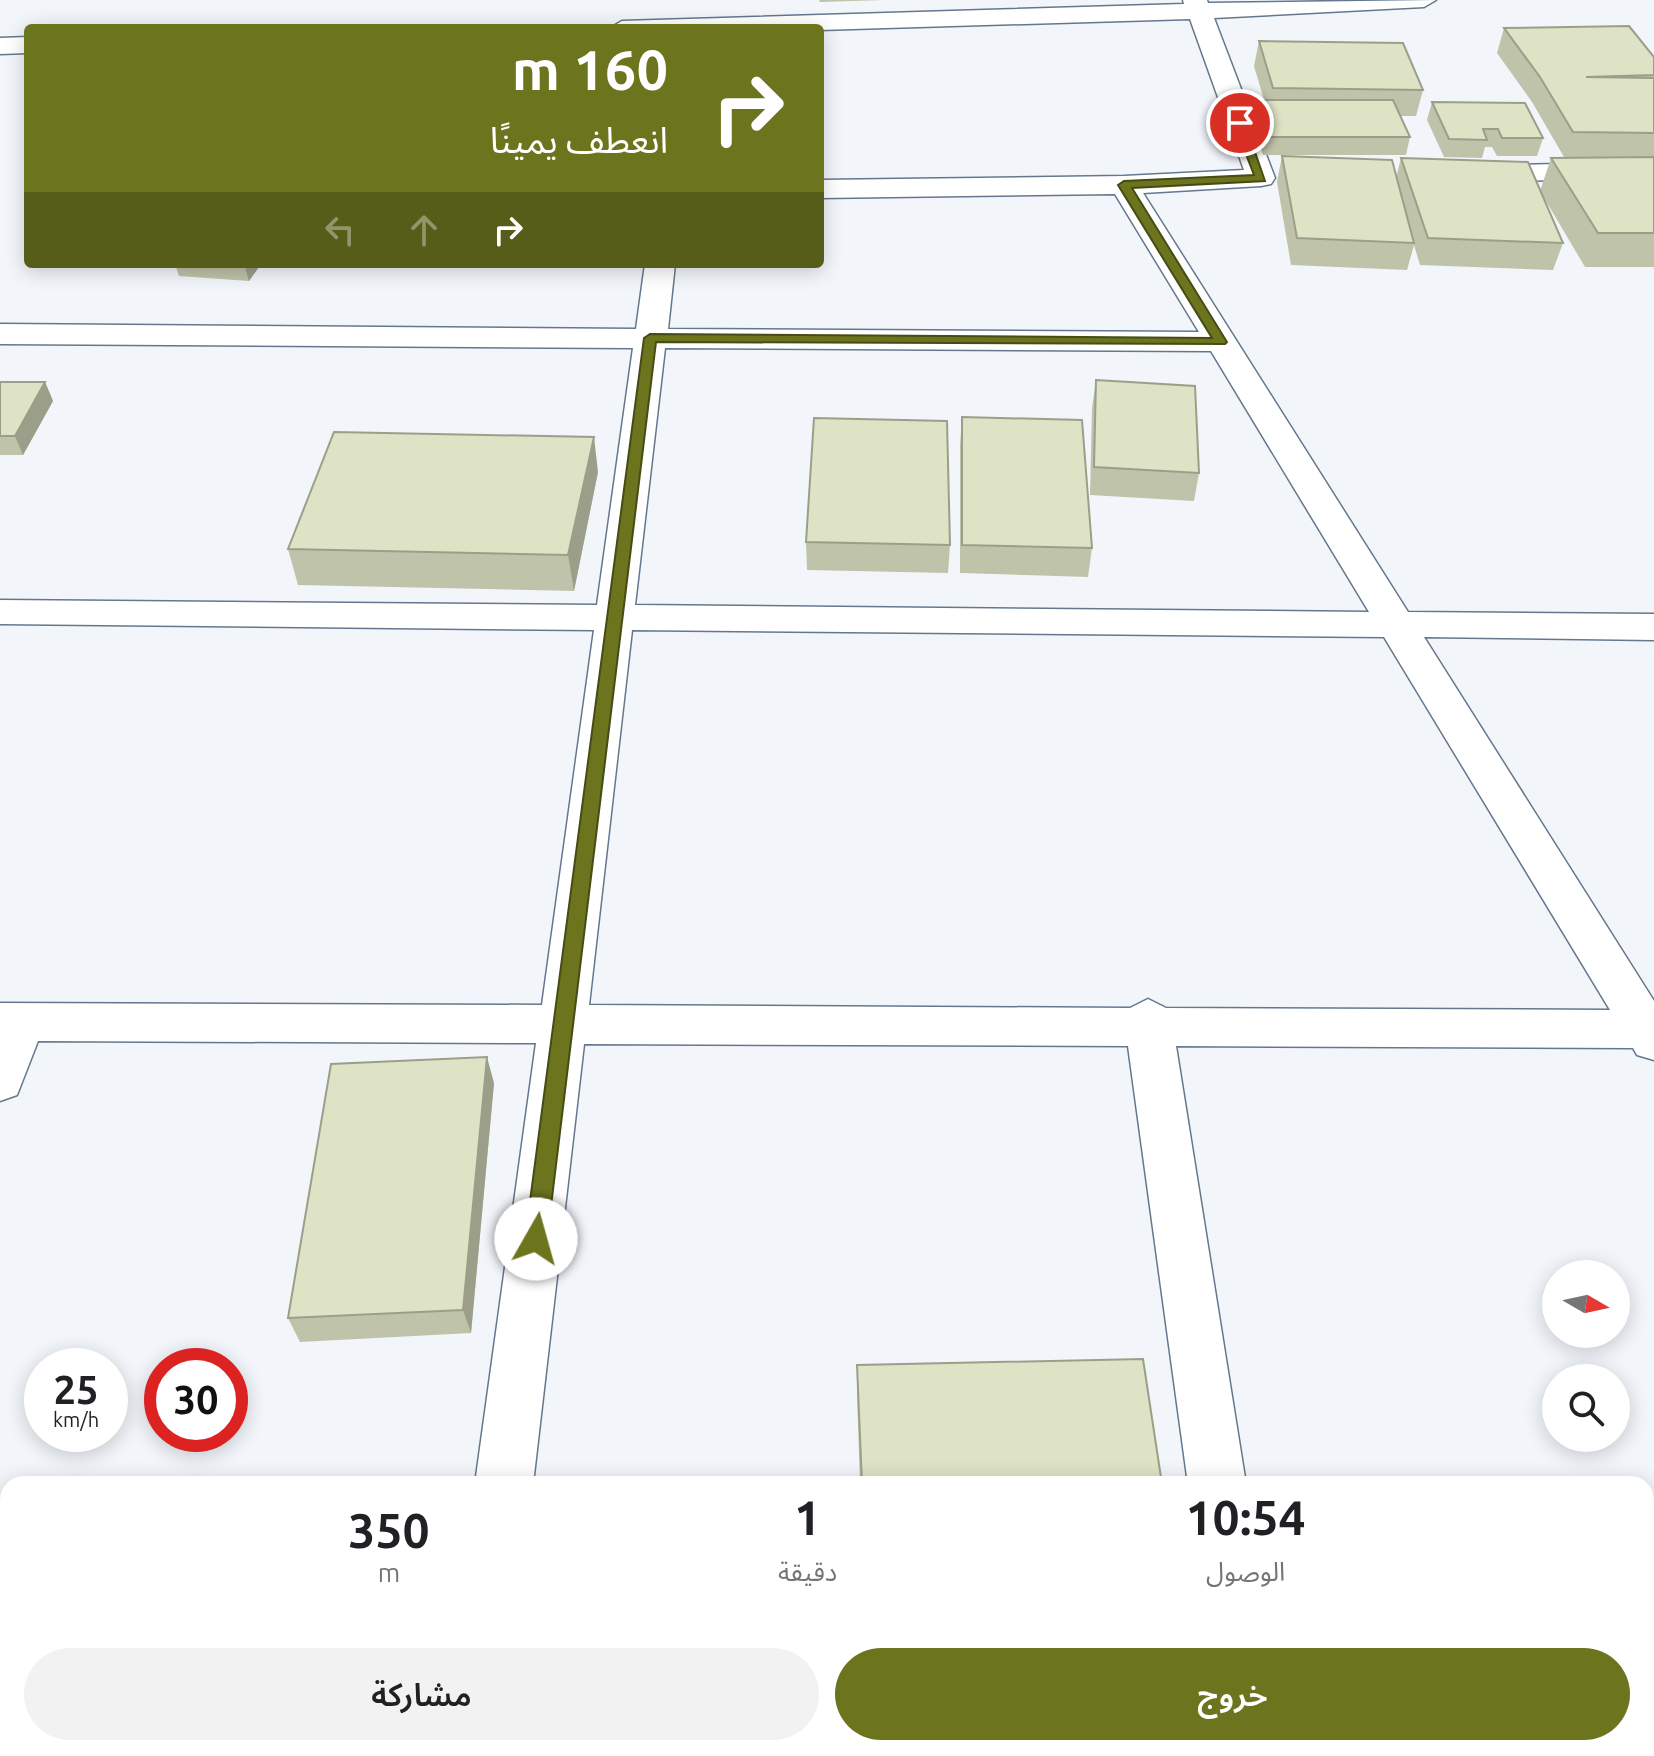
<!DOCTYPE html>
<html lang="ar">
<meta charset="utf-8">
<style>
body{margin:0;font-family:Ubuntu,"Noto Sans Arabic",sans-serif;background:#f2f2f2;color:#202124;direction:rtl;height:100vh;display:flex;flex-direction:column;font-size:30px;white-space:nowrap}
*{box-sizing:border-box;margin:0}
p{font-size:26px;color:#757577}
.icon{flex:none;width:44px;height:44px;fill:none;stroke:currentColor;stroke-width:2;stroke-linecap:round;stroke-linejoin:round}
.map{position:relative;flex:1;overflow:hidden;direction:ltr}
.side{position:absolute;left:0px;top:1476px;width:1654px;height:280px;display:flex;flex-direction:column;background:#fff;border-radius:24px 24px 0 0;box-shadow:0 4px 20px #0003;direction:rtl}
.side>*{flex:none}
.hud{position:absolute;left:24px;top:24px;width:800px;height:244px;border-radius:8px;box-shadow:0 4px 20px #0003;direction:rtl;background:#6c751e;color:#fff;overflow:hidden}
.needle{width:52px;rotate:99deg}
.buttons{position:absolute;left:1542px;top:1260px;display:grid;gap:16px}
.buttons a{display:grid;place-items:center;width:88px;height:88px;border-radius:50%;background:#fff;box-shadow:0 4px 20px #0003;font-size:40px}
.speed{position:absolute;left:24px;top:1348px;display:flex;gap:16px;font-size:40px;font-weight:700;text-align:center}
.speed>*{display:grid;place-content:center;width:104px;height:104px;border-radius:50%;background:#fff;box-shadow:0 4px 20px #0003;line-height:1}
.speed small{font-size:20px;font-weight:400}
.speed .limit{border:12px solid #d22;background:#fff;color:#111}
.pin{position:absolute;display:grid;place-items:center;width:68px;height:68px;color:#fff;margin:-34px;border:4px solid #fff;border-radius:50%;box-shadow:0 2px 8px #0007}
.me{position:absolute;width:88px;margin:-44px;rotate:7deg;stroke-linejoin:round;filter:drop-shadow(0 0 6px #0008)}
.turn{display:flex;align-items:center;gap:28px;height:168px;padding:0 24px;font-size:36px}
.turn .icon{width:104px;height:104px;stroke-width:2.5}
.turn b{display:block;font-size:56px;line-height:68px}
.lanes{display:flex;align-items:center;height:76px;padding:0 24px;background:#0003;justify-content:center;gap:40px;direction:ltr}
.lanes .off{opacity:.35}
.eta{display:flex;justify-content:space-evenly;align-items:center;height:136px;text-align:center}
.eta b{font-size:48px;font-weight:600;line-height:56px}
.action{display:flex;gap:16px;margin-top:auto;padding:16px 24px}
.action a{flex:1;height:92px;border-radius:48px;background:#6c751e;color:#fff;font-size:32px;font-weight:600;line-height:92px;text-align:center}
.action a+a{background:#f2f2f2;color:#202124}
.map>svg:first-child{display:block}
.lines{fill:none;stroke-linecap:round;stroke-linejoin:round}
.street-casing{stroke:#64788d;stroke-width:3}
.street{fill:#fff;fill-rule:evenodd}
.wall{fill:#bfc3a9}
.shaded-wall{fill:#9b9f8a}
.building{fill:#dee3c5;stroke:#9b9f8a;stroke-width:2}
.route{fill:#6c751e;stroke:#464c14;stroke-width:2}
</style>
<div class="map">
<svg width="1654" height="1756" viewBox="0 0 1654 1756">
<rect width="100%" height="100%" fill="#f2f6fb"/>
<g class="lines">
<g class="street-casing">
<path id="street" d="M 1183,0 L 1207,0 L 1208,3 L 1436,0 L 1424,7 L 1214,18 L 1275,178 L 1271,184 L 1261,186 L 1143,193 L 1408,612 L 1654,614 L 1654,640 L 1424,637 L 1654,1001 L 1654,1060 L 1637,1055 L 1633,1048 L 1176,1046 L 1246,1484 L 1188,1484 L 1128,1046 L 584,1044 L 533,1484 L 475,1484 L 536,1043 L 38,1041 L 17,1095 L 0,1101 L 0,1003 L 542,1005 L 594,630 L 0,624 L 0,600 L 597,605 L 633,348 L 0,344 L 0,324 L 636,329 L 645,264 L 675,264 L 668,329 L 1199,332 L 1115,194 L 820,198 L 820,180 L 1124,176 L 1244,170 L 1190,19 L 820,30 L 610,28 L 622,21 L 1184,4 ZM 665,348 L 1211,351 L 1369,612 L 635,605 ZM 632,630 L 1384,637 L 1610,1010 L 1166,1008 L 1148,999 L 1130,1008 L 589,1005 Z
M 28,37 L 28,53 L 0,54 L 0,38 Z
M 1654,162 L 1654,178 L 1472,182 L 1462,180 L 1458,174 L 1462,168 L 1472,166 Z
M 439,1748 L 503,1748 L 502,1756 L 438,1756 Z
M 1224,1748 L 1288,1748 L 1290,1756 L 1226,1756 Z"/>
</g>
<use href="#street" class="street"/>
</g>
<path class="wall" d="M 819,0 L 884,0 L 820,2 Z
M 1504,28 L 1654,57 L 1654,267 L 1585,267 L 1540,191 L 1563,243 L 1553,270 L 1420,265 L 1414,245 L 1407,270 L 1291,265 L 1277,182 L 1282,156 L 1396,178 L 1401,158 L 1540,191 L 1551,158 L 1564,157 L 1532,102 L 1497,53 Z
M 1259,41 L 1423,90 L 1416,116 L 1400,116 L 1410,137 L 1406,155 L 1263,155 L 1251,117 L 1254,100 L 1264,100 L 1254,66 Z
M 1432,102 L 1543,138 L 1537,156 L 1497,156 L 1492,147 L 1485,147 L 1482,158 L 1444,157 L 1427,120 Z
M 175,264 L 261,264 L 249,281 L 179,276 Z
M 1096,380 L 1199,473 L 1194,501 L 1090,495 L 1092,408 Z
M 0,382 L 45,382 L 53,401 L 23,455 L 0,455 Z
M 962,417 L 1092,548 L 1088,577 L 960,573 L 960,445 Z
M 598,472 L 574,591 L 298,585 L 288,549 Z
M 806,542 L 950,545 L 948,573 L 807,570 Z
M 494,1083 L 471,1333 L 300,1342 L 288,1318 Z
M 857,1365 L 1162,1484 L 860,1484 L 857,1394 Z"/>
<path class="shaded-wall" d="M 244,264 L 261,264 L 249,281 Z
M 45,382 L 53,401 L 23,455 L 15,436 Z
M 594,437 L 598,472 L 574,591 L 568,555 Z
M 487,1057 L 494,1083 L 471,1333 L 463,1310 Z"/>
<path class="building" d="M 1629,26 L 1654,57 L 1654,75 L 1586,77 L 1654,78 L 1654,133 L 1573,132 L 1540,77 L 1504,28 Z
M 1259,41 L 1403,43 L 1423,90 L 1273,88 Z
M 1254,100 L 1393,100 L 1410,137 L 1267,137 Z
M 1432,102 L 1525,103 L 1543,138 L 1502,138 L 1498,129 L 1483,129 L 1487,140 L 1449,139 Z
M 1282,156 L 1392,160 L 1414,243 L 1297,238 Z
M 1654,157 L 1654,233 L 1598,233 L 1551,158 Z
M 1401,158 L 1528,162 L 1563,243 L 1428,238 Z
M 1096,380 L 1195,386 L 1199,473 L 1094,467 Z
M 0,382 L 45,382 L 15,436 L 0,436 Z
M 962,417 L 1082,420 L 1092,548 L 962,545 Z
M 814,418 L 947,421 L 950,545 L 806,542 Z
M 334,432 L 594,437 L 568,555 L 288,549 Z
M 487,1057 L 463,1310 L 288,1318 L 331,1064 Z
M 1143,1359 L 1162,1484 L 862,1484 L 857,1365 Z
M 871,1748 L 1202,1748 L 1204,1756 L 871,1756 Z"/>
<path class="route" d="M 1240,119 L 1245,123 L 1265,181 L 1132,188 L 1227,342 L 1225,344 L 656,342 L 547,1239 L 543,1246 L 536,1248 L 528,1246 L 525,1239 L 644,338 L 650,334 L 1212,338 L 1118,185 L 1124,181 L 1254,175 L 1234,123 Z"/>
</svg>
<div class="buttons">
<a><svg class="needle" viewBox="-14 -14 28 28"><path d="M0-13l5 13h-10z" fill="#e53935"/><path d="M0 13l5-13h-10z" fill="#757577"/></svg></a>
<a><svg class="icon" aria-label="search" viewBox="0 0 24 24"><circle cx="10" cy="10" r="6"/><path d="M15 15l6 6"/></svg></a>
</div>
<div class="speed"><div>25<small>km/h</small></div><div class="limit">30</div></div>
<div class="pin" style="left:1240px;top:123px;background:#d93025"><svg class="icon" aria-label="arrive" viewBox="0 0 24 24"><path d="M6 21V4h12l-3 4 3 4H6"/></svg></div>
<svg class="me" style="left:536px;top:1239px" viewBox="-20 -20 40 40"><circle r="19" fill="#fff"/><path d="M0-13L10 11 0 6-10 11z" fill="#6c751e"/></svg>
<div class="hud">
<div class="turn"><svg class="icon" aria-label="right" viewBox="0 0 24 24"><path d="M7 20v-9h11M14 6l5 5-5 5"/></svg><div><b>160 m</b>انعطف يمينًا</div></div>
<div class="lanes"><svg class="icon off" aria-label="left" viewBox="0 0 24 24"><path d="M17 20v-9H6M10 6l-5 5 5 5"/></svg><svg class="icon off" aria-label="ahead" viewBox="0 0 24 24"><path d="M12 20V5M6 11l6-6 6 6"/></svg><svg class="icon" aria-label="right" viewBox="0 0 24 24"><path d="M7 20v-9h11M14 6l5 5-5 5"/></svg></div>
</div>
<section class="side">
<div class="eta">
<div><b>10:54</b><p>الوصول</p></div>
<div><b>1</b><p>دقيقة</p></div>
<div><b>350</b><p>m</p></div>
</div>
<div class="action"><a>خروج</a><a>مشاركة</a></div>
</section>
</div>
